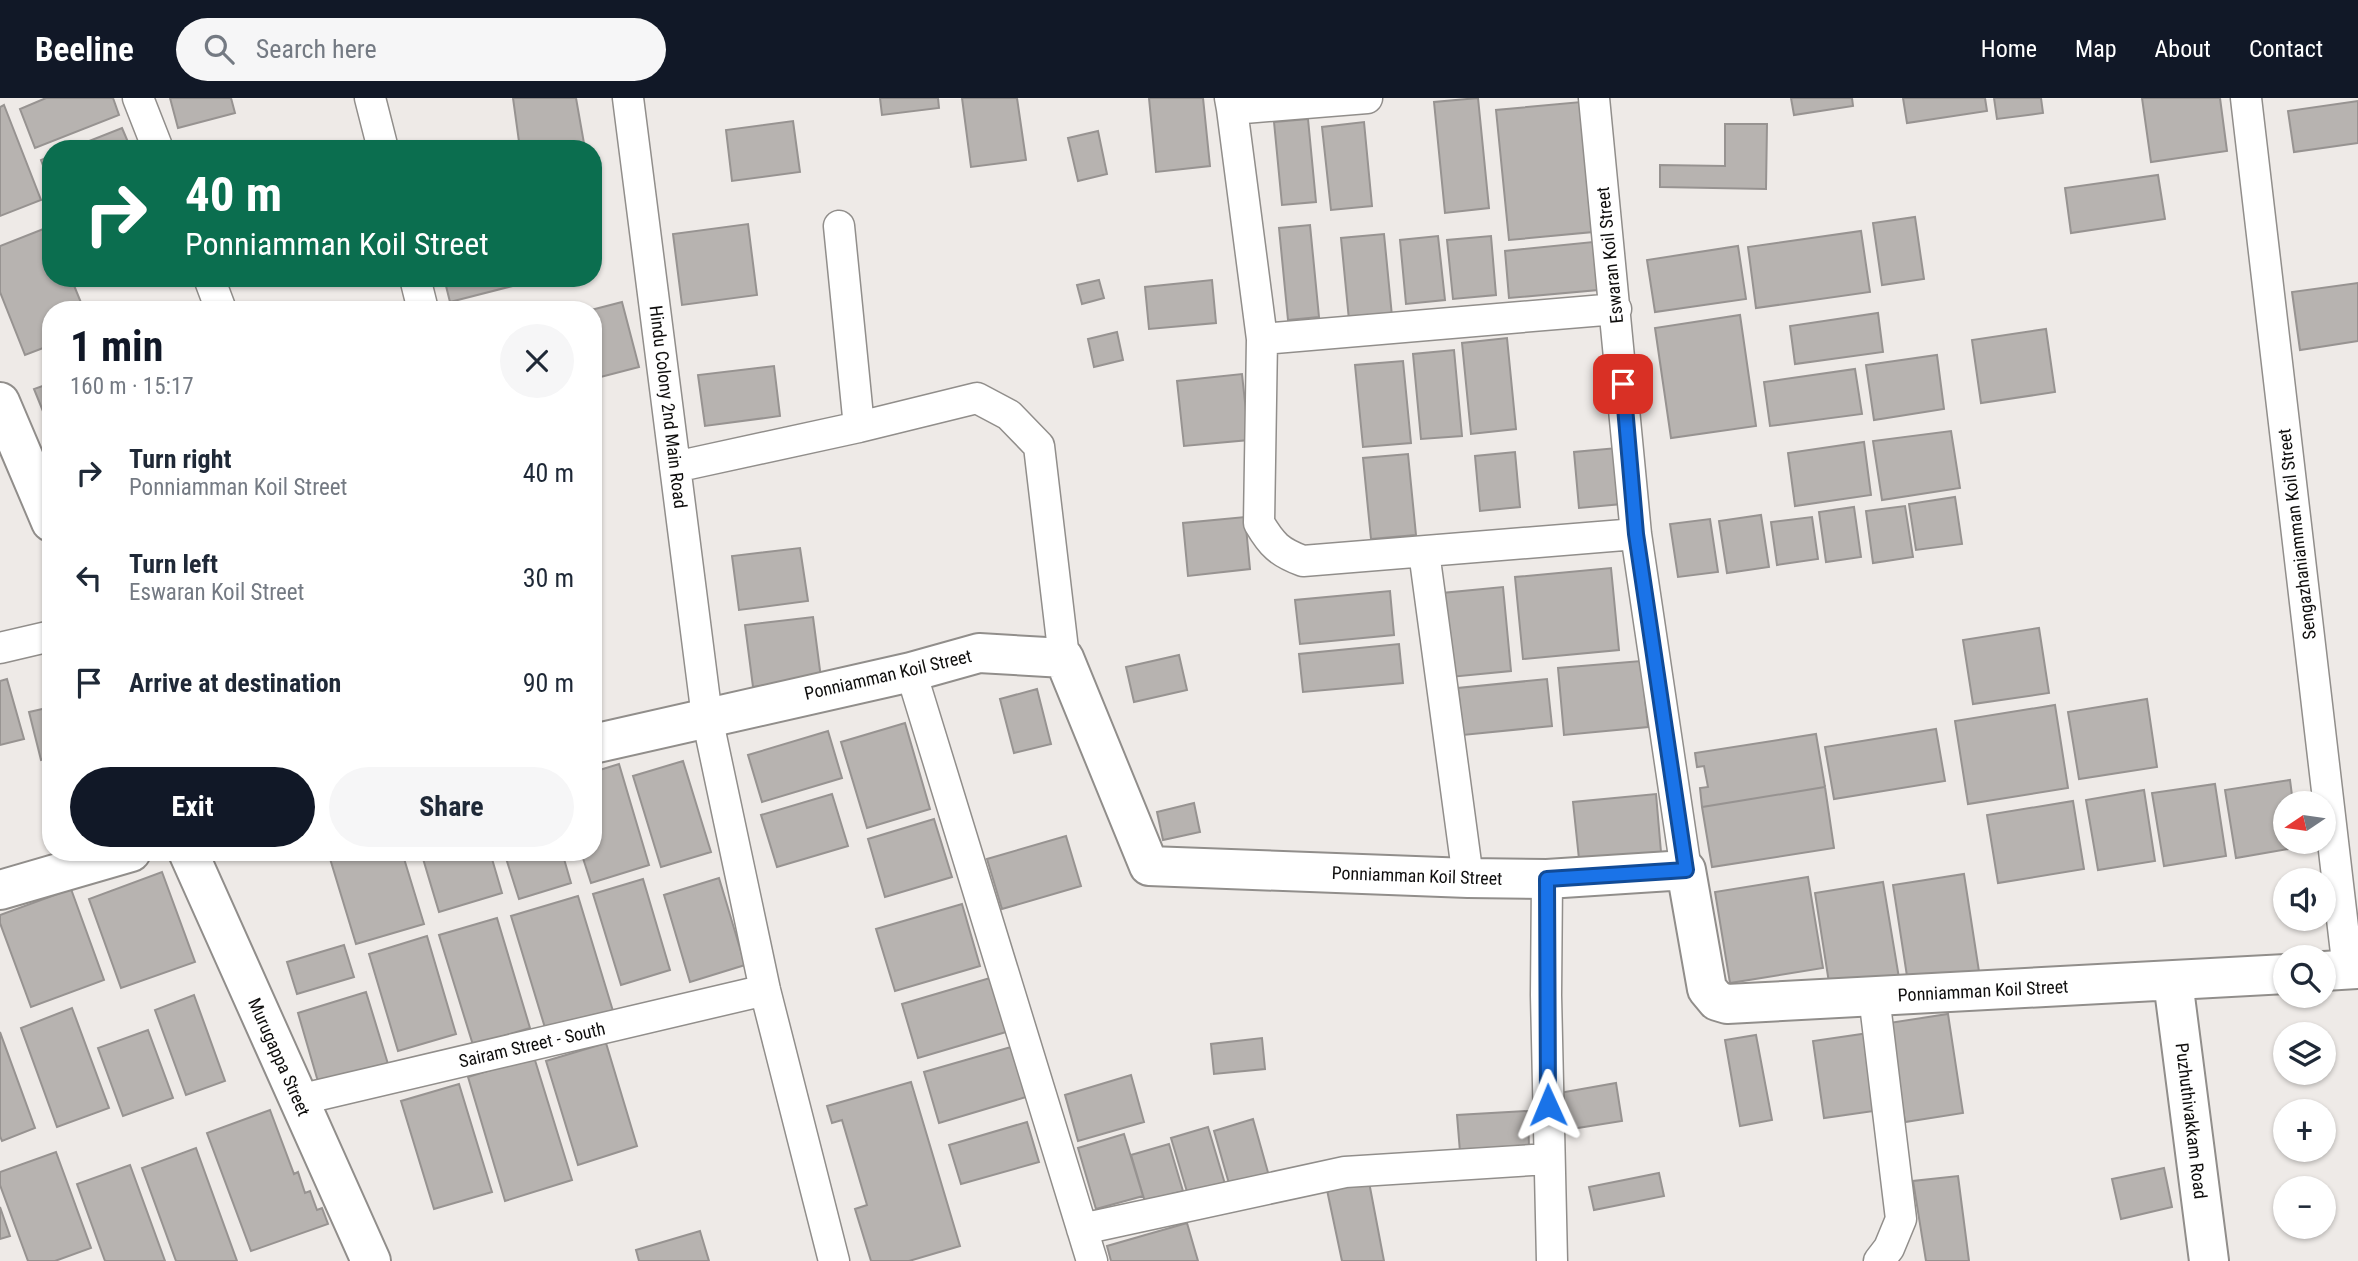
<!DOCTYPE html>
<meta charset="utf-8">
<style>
body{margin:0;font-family:"Roboto Condensed",sans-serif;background:#f6f6f7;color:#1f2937;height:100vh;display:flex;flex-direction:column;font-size:26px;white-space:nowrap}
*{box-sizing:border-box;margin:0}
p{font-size:23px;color:#747a83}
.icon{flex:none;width:38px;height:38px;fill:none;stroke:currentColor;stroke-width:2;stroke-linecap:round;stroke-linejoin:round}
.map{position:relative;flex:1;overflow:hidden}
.side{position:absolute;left:42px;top:203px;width:560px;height:560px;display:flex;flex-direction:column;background:#fff;border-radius:28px;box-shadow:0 2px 5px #0004}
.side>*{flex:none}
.hud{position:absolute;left:42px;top:42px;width:560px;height:147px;border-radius:28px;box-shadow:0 2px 5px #0004;background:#0b6e4f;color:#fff;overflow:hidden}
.needle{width:46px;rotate:257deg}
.fabs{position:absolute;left:2273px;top:693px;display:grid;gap:14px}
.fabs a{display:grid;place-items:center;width:63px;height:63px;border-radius:50%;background:#fff;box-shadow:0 2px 5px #0004;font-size:35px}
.pin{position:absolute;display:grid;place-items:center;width:60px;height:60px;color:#fff;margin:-30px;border-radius:14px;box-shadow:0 4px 10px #0006}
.me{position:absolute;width:77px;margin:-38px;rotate:359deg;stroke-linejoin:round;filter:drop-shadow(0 0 5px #0008)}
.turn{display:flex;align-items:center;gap:24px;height:147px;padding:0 28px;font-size:32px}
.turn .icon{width:91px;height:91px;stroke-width:2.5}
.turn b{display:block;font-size:49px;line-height:60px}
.round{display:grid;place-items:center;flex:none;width:74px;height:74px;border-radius:37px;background:#f6f6f7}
.headline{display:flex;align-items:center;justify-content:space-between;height:119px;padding:0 28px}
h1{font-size:42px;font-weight:700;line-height:52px;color:#111827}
.cta{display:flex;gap:14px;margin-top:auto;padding:14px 28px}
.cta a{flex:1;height:80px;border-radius:42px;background:#111827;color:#fff;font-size:28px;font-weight:700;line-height:80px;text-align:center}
.cta a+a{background:#f6f6f7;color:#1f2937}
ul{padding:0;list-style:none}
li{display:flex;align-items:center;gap:21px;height:105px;padding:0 28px}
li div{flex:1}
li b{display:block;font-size:26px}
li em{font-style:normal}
header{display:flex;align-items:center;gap:42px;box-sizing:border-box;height:98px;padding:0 35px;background:#111827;color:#fff}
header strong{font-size:33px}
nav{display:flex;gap:38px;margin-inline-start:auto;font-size:24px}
.search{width:490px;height:63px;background:#f6f6f7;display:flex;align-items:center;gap:18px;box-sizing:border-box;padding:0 24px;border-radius:38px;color:#747a83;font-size:26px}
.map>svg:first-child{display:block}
.building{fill:#b7b3b0;stroke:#979391;stroke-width:2}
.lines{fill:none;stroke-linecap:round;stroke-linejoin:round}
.street-casing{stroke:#918e8b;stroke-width:33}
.secondary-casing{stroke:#918e8b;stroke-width:42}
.street{stroke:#fff;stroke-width:30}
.secondary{stroke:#fff;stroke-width:38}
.route-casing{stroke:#114b97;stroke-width:18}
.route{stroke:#1a73e8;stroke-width:12}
.labels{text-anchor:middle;stroke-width:5;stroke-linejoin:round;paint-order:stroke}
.street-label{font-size:18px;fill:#0f0e0d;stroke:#fff}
</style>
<header>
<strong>Beeline</strong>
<div class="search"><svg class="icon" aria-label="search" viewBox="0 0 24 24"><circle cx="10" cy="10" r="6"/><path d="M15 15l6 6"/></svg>Search here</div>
<nav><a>Home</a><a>Map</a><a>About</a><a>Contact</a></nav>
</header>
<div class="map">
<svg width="2358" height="1163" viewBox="0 0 2358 1163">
<rect width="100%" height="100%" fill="#eeeae7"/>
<path class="building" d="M 46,0 L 113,0 L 119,17 L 35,50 L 20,11 Z
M 170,0 L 231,0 L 235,15 L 178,30 Z
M 513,0 L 576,0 L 585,51 L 520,51 Z
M 880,0 L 938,0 L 939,10 L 882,17 Z
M 962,0 L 1017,0 L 1026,62 L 971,69 Z
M 1149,0 L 1203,0 L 1210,68 L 1156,74 Z
M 1478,0 L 1489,110 L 1445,115 L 1434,4 Z
M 1791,0 L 1852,0 L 1853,8 L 1794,17 Z
M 1903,0 L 1985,0 L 1987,13 L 1907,25 Z
M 1994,0 L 2041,0 L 2043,15 L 1997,21 Z
M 2142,0 L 2220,0 L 2227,53 L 2151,64 Z
M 2358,3 L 2358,45 L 2294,54 L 2288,13 Z
M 1581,4 L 1593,134 L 1509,142 L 1496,12 Z
M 4,7 L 41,102 L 0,118 L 0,9 Z
M 1308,21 L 1316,104 L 1282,107 L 1274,24 Z
M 793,23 L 800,74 L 732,83 L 726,32 Z
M 1364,24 L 1372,108 L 1331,112 L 1322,29 Z
M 1725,26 L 1767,26 L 1766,91 L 1660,89 L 1660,67 L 1725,68 Z
M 122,30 L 131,51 L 69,51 Z
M 1098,33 L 1107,76 L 1078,83 L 1068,40 Z
M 51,58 L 51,89 L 41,62 Z
M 2158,77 L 2165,121 L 2071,135 L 2065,90 Z
M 1915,119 L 1924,181 L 1882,187 L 1873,125 Z
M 748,126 L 757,197 L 682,207 L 673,136 Z
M 1310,127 L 1319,219 L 1288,222 L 1279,130 Z
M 51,128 L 51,180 L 71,180 L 84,212 L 51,212 L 51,247 L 25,257 L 0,194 L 0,148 Z
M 1861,133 L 1870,194 L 1756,210 L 1748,149 Z
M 1384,136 L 1392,218 L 1349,222 L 1341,140 Z
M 1438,138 L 1445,202 L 1406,206 L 1400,142 Z
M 1491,138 L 1496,197 L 1453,201 L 1447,142 Z
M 1593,144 L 1598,192 L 1509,200 L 1505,153 Z
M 1738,148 L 1746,201 L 1655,214 L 1647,162 Z
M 444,180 L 527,180 L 528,184 L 450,204 Z
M 1099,182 L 1104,200 L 1082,206 L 1077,187 Z
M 1212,182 L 1216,225 L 1149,231 L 1145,189 Z
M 2358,185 L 2358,243 L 2300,252 L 2292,194 Z
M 622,204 L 639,269 L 593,281 L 593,212 L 591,212 Z
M 1878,215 L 1883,254 L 1795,266 L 1790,228 Z
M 1740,217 L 1756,328 L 1671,340 L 1655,230 Z
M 2046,231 L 2055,294 L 1981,305 L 1972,242 Z
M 1117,234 L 1123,262 L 1094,269 L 1088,241 Z
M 1507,240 L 1516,331 L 1471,336 L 1462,245 Z
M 1454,252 L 1462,338 L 1421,341 L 1413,256 Z
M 1937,257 L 1944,311 L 1874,322 L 1866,267 Z
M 1403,263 L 1411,345 L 1363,349 L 1355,267 Z
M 774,268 L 780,318 L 705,328 L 698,277 Z
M 1855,271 L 1862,316 L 1770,328 L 1764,284 Z
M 1242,276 L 1249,342 L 1184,348 L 1177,283 Z
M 51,285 L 51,333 L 34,291 Z
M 1951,333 L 1960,390 L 1882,402 L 1873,343 Z
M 1864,344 L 1871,397 L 1795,408 L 1788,355 Z
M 1617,350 L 1622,406 L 1579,410 L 1574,354 Z
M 1515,354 L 1520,409 L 1480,413 L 1475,358 Z
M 1408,356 L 1416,437 L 1371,441 L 1363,360 Z
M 1955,399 L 1962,446 L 1916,452 L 1909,406 Z
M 1905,408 L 1913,459 L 1873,465 L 1866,413 Z
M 1854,409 L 1861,459 L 1826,464 L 1819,414 Z
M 1761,417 L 1769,469 L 1727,475 L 1719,423 Z
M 1245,419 L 1250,471 L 1188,478 L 1183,425 Z
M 1812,419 L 1818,461 L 1777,467 L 1771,424 Z
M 1710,421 L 1718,474 L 1678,479 L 1670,426 Z
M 800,450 L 808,503 L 739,512 L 732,458 Z
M 1611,470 L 1619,552 L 1523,561 L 1515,479 Z
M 1503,489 L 1511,573 L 1450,579 L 1442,495 Z
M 1390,493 L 1394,537 L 1300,546 L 1295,502 Z
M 813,519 L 821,580 L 753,589 L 745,527 Z
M 2039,530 L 2049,595 L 1973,606 L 1963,542 Z
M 1399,546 L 1403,585 L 1303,594 L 1299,556 Z
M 1179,557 L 1187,592 L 1134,604 L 1126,569 Z
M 1641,563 L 1648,629 L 1564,637 L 1558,570 Z
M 7,581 L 24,641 L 0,647 L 0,583 Z
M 1547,581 L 1552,628 L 1463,637 L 1458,590 Z
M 1037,591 L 1051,646 L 1014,655 L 1000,601 Z
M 2147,601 L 2157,669 L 2079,681 L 2068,614 Z
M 2055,607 L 2068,690 L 1968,706 L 1955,623 Z
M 51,609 L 51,659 L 41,662 L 29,614 Z
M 905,625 L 930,711 L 867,730 L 841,644 Z
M 1936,631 L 1945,683 L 1834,701 L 1825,649 Z
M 828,633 L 842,680 L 762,704 L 748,657 Z
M 1816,636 L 1825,689 L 1702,709 L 1700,690 L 1708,689 L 1704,668 L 1697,669 L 1695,655 Z
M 683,663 L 711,754 L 661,769 L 633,678 Z
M 619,666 L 649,767 L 591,785 L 581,754 L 593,754 L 593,674 Z
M 2290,682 L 2293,705 L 2286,705 L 2286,744 L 2299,744 L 2300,749 L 2236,760 L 2225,692 Z
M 2215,686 L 2226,758 L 2164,768 L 2152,695 Z
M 1825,689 L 1834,750 L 1712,769 L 1702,709 Z
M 2144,692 L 2155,763 L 2098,772 L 2086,702 Z
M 832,696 L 848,748 L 777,769 L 761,717 Z
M 1656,696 L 1661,754 L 1579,761 L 1573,704 Z
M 2073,703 L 2084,771 L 1998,785 L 1987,717 Z
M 1194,705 L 1200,734 L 1163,742 L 1157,714 Z
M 934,721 L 952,779 L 885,799 L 868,741 Z
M 1066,738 L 1081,788 L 1002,811 L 987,761 Z
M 328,754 L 402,754 L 424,826 L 356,846 Z
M 421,754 L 490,754 L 502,795 L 439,814 Z
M 504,754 L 562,754 L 571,785 L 519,801 Z
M 162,774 L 195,864 L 121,890 L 89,801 Z
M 1964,776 L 1980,880 L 1909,891 L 1893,787 Z
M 1808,779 L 1823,870 L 1730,885 L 1715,794 Z
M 719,780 L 745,867 L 690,884 L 664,797 Z
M 643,781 L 670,872 L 621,887 L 593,796 Z
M 1883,784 L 1899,880 L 1830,891 L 1815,795 Z
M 71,791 L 104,882 L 31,909 L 0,825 L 0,817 Z
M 578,798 L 613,913 L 546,933 L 511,818 Z
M 962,806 L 980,868 L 895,893 L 876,831 Z
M 497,820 L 530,930 L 473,947 L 439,837 Z
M 427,838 L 456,936 L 398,953 L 369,856 Z
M 344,847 L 354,879 L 297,896 L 287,864 Z
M 990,880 L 1006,934 L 918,960 L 902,906 Z
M 366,894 L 388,966 L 319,987 L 298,915 Z
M 194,897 L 225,983 L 186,997 L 155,912 Z
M 72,910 L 109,1010 L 57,1029 L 21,930 Z
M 1948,916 L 1963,1015 L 1905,1024 L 1889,925 Z
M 148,932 L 173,1000 L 123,1018 L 98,950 Z
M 0,934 L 35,1030 L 2,1043 L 0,1038 Z
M 1869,935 L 1881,1012 L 1824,1020 L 1813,943 Z
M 1756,937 L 1772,1022 L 1740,1028 L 1725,942 Z
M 1262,940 L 1265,971 L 1214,976 L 1211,946 Z
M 606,945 L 637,1048 L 578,1067 L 546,963 Z
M 1011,949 L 1026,999 L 939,1025 L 924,974 Z
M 534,959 L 572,1082 L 505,1103 L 468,979 Z
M 1131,977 L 1144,1024 L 1078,1043 L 1065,997 Z
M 911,984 L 960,1148 L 909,1163 L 871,1163 L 855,1111 L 867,1107 L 842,1022 L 832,1025 L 827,1008 Z
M 1616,985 L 1622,1023 L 1565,1032 L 1559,995 Z
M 459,986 L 492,1094 L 434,1111 L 401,1003 Z
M 270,1012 L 294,1076 L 298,1074 L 305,1095 L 310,1093 L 317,1112 L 322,1110 L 328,1126 L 251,1153 L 207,1035 Z
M 1528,1013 L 1529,1050 L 1460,1054 L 1457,1017 Z
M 1253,1021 L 1269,1078 L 1230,1089 L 1214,1033 Z
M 1027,1024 L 1039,1064 L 961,1086 L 949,1047 Z
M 1208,1029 L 1225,1086 L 1188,1097 L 1171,1040 Z
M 1124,1036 L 1143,1098 L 1096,1111 L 1078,1050 Z
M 1169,1046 L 1183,1093 L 1145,1104 L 1131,1057 Z
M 196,1050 L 237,1163 L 176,1163 L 142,1070 Z
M 56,1054 L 91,1150 L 55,1163 L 28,1163 L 0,1087 L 0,1074 Z
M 130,1067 L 165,1163 L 105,1163 L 77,1086 Z
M 2164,1070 L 2172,1109 L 2121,1121 L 2112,1081 Z
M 1659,1075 L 1664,1098 L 1594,1112 L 1589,1089 Z
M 1958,1078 L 1969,1163 L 1926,1163 L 1913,1083 Z
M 1369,1084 L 1384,1163 L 1342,1163 L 1327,1092 Z
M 0,1109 L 10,1138 L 0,1141 Z
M 1187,1125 L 1198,1163 L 1111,1163 L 1107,1148 Z
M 700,1133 L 709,1163 L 639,1163 L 636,1152 Z"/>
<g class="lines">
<g class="street-casing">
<path id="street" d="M 138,0 L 158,51
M 370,0 L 383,51
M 628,0 L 707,619 L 765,892 L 834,1163
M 1230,0 L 1232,11 L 1367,0
M 1594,0 L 1636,436 L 1686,772
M 2246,0 L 2348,872
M 1232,11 L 1262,241 L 1259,425 C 1272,447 1279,454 1303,463 L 1636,436
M 839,128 L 859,329
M 209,180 L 221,212
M 415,180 L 423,212
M 1262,241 L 1616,211
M 675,369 L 859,329 L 977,300 L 1009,317 L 1039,348 L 1064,560
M 1424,454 L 1468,780
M 0,550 L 51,538
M 911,574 L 1092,1163
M 1547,781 L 1546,897 L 1552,1163
M 1874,898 L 1901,1121 L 1889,1150 L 1879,1163
M 298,1002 L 765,892
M 1082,1131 L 1345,1074 L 1548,1061"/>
</g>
<g class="secondary-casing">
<path id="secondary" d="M 0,304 L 51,424
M 593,646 L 911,574 L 979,555 L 1064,560 L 1149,768 L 1468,780 L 1547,781 L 1686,772 L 1707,891 L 1717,903 L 1727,906 L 2286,876
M 188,754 L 371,1163
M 0,792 L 131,754
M 2324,873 L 2358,871
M 2173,883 L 2209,1163"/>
</g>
<use href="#street" class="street"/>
<use href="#secondary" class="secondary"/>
</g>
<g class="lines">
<g class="route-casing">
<path id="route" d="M 1548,1007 L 1547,781 L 1686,772 L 1636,436 L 1623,286"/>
</g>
<use href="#route" class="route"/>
</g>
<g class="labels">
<g class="street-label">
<text transform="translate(1610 157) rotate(-96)" y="6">Eswaran Koil Street</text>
<text transform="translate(668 309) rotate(83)" y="6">Hindu Colony 2nd Main Road</text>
<text transform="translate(2297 436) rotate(-97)" y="6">Sengazhaniamman Koil Street</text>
<text transform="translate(888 577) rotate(-13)" y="6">Ponniamman Koil Street</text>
<text transform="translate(1417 778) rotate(2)" y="6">Ponniamman Koil Street</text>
<text transform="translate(1983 893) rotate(-3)" y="6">Ponniamman Koil Street</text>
<text transform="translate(532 947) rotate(-13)" y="6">Sairam Street - South</text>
<text transform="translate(279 959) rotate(66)" y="6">Murugappa Street</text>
<text transform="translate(2191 1023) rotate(83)" y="6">Puzhuthivakkam Road</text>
</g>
</g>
</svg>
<div class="fabs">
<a><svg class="needle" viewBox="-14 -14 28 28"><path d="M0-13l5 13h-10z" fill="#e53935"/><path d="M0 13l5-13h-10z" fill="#747a83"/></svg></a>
<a><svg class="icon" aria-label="sound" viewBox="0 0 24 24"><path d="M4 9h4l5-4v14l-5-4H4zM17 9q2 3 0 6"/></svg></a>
<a><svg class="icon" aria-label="search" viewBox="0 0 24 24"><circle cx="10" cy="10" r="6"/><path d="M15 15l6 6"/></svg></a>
<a><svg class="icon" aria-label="layers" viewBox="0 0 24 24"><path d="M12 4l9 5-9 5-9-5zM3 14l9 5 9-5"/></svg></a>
<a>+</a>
<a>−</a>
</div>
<div class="pin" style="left:1623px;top:286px;background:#d93025"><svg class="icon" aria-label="arrive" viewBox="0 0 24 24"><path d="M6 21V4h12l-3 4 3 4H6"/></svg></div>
<svg class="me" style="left:1548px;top:1007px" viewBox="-20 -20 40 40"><path d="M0-17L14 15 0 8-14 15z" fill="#1a73e8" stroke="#fff" stroke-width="4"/></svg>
<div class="hud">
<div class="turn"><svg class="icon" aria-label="right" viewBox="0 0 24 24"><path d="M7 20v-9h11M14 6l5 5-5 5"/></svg><div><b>40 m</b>Ponniamman Koil Street</div></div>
</div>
<section class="side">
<div class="headline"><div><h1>1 min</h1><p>160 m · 15:17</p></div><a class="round"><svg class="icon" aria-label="close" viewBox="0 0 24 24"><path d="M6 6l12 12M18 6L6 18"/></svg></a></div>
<ul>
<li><svg class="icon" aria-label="right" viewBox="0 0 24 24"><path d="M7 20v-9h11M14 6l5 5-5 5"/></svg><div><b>Turn right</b><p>Ponniamman Koil Street</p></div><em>40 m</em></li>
<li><svg class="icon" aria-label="left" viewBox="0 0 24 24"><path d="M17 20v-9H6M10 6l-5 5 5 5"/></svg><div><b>Turn left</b><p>Eswaran Koil Street</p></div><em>30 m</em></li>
<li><svg class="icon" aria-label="arrive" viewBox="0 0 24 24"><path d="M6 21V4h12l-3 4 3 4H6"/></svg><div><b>Arrive at destination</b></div><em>90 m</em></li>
</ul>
<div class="cta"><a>Exit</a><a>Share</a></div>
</section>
</div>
